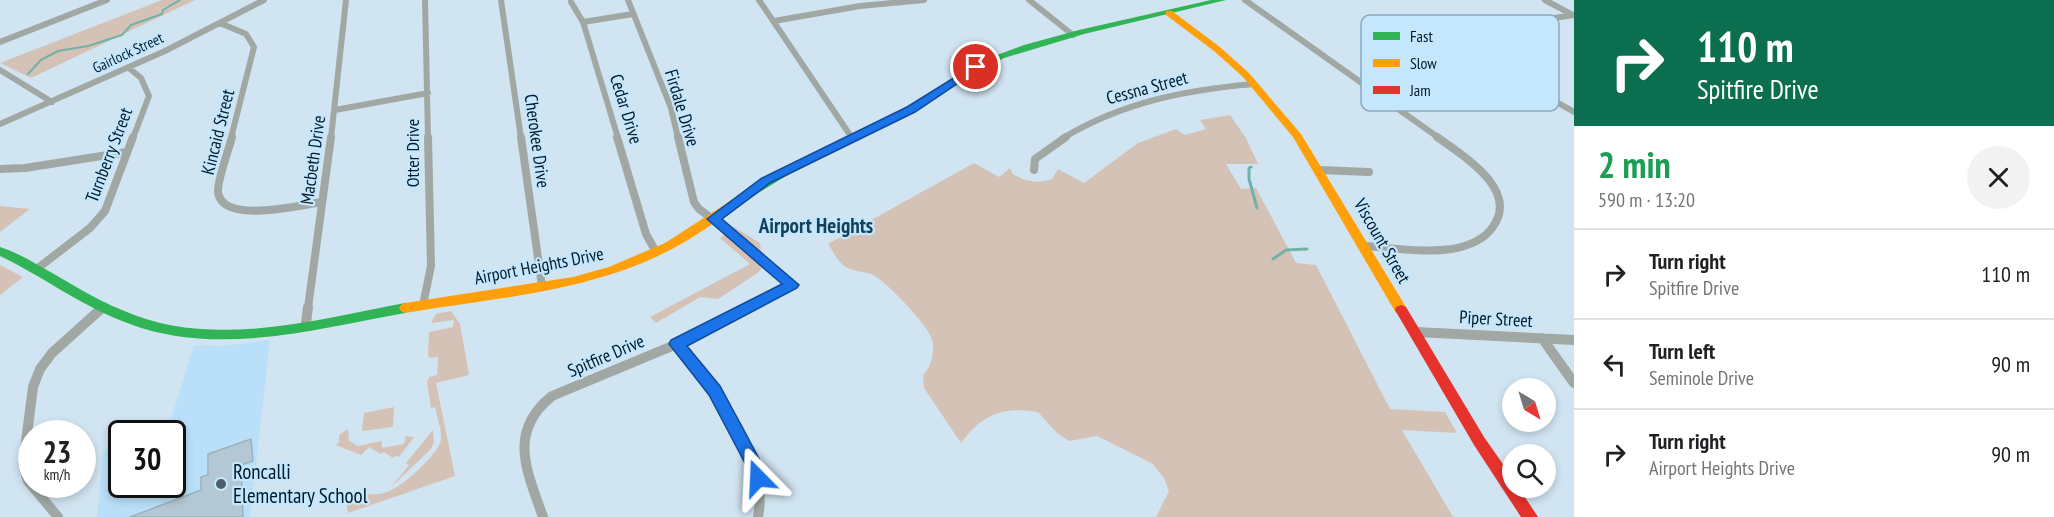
<!DOCTYPE html>
<meta charset="utf-8">
<style>
body{margin:0;font-family:"PT Sans Narrow",sans-serif;background:#f2f2f2;color:#202124;height:100vh;display:flex;flex-direction:column;font-size:22px;white-space:nowrap}
*{box-sizing:border-box;margin:0}
p{font-size:20px;color:#757577}
.icon{flex:none;width:33px;height:33px;fill:none;stroke:currentColor;stroke-width:2;stroke-linecap:round;stroke-linejoin:round}
.map{position:relative;flex:1;overflow:hidden}
.panel{display:flex;flex-direction:column;background:#fff;width:480px}
.panel>*{flex:none}
.hud{background:#0b6e4f;color:#fff;overflow:hidden}
.needle{width:39px;rotate:142deg}
.fabs{position:absolute;left:1502px;top:378px;display:grid;gap:12px}
.fabs a{display:grid;place-items:center;width:54px;height:54px;border-radius:50%;background:#fff;box-shadow:0 3px 9px #0003;font-size:30px}
.speed{position:absolute;left:18px;top:420px;display:flex;gap:12px;font-size:30px;font-weight:700;text-align:center}
.speed>*{display:grid;place-content:center;width:78px;height:78px;border-radius:50%;background:#fff;box-shadow:0 3px 9px #0003;line-height:1}
.speed small{font-size:15px;font-weight:400}
.speed .limit{border:3px solid #111;border-radius:9px;background:#fff;color:#111}
.pin{position:absolute;display:grid;place-items:center;width:51px;height:51px;color:#fff;margin:-26px;border:3px solid #fff;border-radius:50%;box-shadow:0 2px 6px #0007}
.me{position:absolute;width:66px;margin:-33px;rotate:339deg;stroke-linejoin:round;filter:drop-shadow(0 0 4px #0008)}
.turn{display:flex;align-items:center;gap:21px;height:126px;padding:0 24px;font-size:27px}
.turn .icon{width:78px;height:78px;stroke-width:2.5}
.turn b{display:block;font-size:42px;line-height:51px}
.round{display:grid;place-items:center;flex:none;width:63px;height:63px;border-radius:32px;background:#f2f2f2}
.head{display:flex;align-items:center;justify-content:space-between;height:102px;padding:0 24px}
h1{font-size:36px;font-weight:600;line-height:45px;color:#1e9e55}
ul{padding:0;list-style:none}
li{display:flex;align-items:center;gap:18px;height:90px;padding:0 24px;border-top:2px solid #e0e0e0}
li div{flex:1}
li b{display:block;font-size:22px}
li em{font-style:normal}
main{display:flex;flex:1;min-height:0}
.map>svg:first-child{display:block}
.built{fill:#bae0f9}
.green{fill:#d5c2b6}
.lines{fill:none;stroke-linecap:round;stroke-linejoin:round}
.stream-far1{stroke:#71b2a8;stroke-width:2}
.stream{stroke:#71b2a8;stroke-width:3}
.building{fill:#b3c7d4;stroke:#9db1bd;stroke-width:1.5}
.street-far2{stroke:#a1a8a4;stroke-width:6}
.street-far1{stroke:#a1a8a4;stroke-width:8}
.street{stroke:#a1a8a4;stroke-width:10}
.fast{fill:#30b455;fill-rule:evenodd}
.slow{fill:#ff9f0a;fill-rule:evenodd}
.jam{fill:#e5322d;fill-rule:evenodd}
.route{fill:#1a73e8;stroke:#114b97;stroke-width:1.5}
.poi-dot{fill:#4a606e;stroke:#c4e7fe;stroke-width:2}
.labels{text-anchor:middle;stroke-width:4.5;stroke-linejoin:round;paint-order:stroke}
.far-street-label{font-size:15px;fill:#021927;stroke:#c4e7fe}
.street-label{font-size:18px;fill:#021927;stroke:#c4e7fe}
.quarter-label{font-size:21px;font-weight:bold;fill:#13415a;stroke:#c4e7fe}
.near-poi-label{font-size:21px;fill:#021927;stroke:#c4e7fe;text-anchor:start}
.key{fill:#c4e7fe;stroke:#8aa9be;stroke-width:1.5}
.key-label{font-size:16px;fill:#021927}
</style>
<main>
<div class="map">
<svg width="1574" height="517" viewBox="0 0 1574 517">
<rect width="100%" height="100%" fill="#d1e4f1"/>
<path class="built" d="M 270,340 L 250,517 L 97,517 L 103,451 L 121,444 L 122,484 L 172,484 L 172,434 L 150,433 L 169,426 L 194,345 L 222,346 Z"/>
<path class="green" d="M 162,0 L 195,0 L 31,78 L 0,63 Z
M 1230,115 L 1246,138 L 1258,164 L 1226,164 L 1241,189 L 1256,188 L 1296,263 L 1316,265 L 1390,409 L 1445,412 L 1457,433 L 1402,430 L 1453,517 L 1156,517 L 1169,491 L 1164,478 L 1153,464 L 1097,436 L 1069,441 L 1057,433 L 1038,412 C 1002,406 983,414 961,443 L 924,388 L 923,375 C 932,366 936,348 931,337 C 926,323 884,279 871,274 C 861,271 848,271 841,263 C 836,258 832,250 828,244 L 974,163 L 999,177 L 1010,168 L 1012,173 C 1023,182 1039,184 1052,179 L 1058,169 L 1084,183 L 1138,143 L 1176,129 L 1185,135 L 1206,129 L 1200,120 Z
M 0,206 L 30,209 L 0,232 Z
M 734,227 L 760,243 L 763,265 L 759,272 L 718,299 L 700,297 L 656,323 L 650,317 L 750,264 L 720,238 Z
M 0,265 L 23,277 L 0,295 Z
M 451,311 L 460,324 L 469,375 L 436,383 L 455,476 L 348,513 L 345,495 C 360,492 373,497 387,492 C 402,487 438,455 441,440 C 442,430 437,417 435,407 L 431,408 L 427,382 L 429,377 L 437,375 L 438,357 L 430,358 L 428,356 L 429,332 L 453,327 L 454,320 L 431,323 L 436,314 Z
M 394,407 L 393,427 L 362,431 L 364,413 Z
M 348,429 L 349,441 L 358,446 L 382,441 L 382,448 L 404,444 L 406,436 L 414,437 L 399,457 L 395,456 L 393,458 L 384,452 L 381,454 L 369,447 L 361,455 L 336,445 L 339,442 L 339,435 Z
M 433,430 L 434,442 L 431,449 L 391,487 L 409,465 L 406,463 Z"/>
<g class="lines">
<path class="stream-far1" d="M 28,74 L 41,60 L 58,51 L 88,46 L 122,35 L 131,25 L 162,14 L 163,10 L 180,0"/>
<path class="stream" d="M 1251,167 L 1249,168 L 1249,179 L 1257,208
M 1273,259 L 1286,250 L 1307,249"/>
</g>
<path class="building" d="M 251,439 L 253,461 L 241,465 L 243,517 L 130,517 L 201,490 L 201,477 L 208,475 L 208,454 Z"/>
<g class="lines">
<path class="street-far2" d="M 425,0 L 428,138
M 501,0 L 521,138
M 628,0 L 671,108 L 678,138
M 759,0 L 852,138
M 1029,0 L 1073,35
M 1245,0 L 1439,138
M 1545,0 L 1573,15
M 571,2 L 583,22
M 1573,15 L 1476,31 L 1466,34 L 1462,41 L 1496,68 L 1574,112
M 774,21 L 860,6 L 924,0
M 220,23 L 246,34 L 254,47 L 231,138
M 0,42 L 107,0
M 129,68 L 141,78 L 149,96 L 133,138
M 0,70 L 52,102
M 335,110 L 428,93
M 0,124 L 165,51 L 264,0
M 331,138 L 346,0
M 618,138 L 583,22 L 633,14
M 1063,138 C 1123,102 1185,90 1254,84"/>
<path class="street-far1" d="M 232,137 C 229,149 217,181 218,192 C 222,225 301,205 322,202
M 521,137 L 542,286
M 617,137 L 646,234 L 656,252
M 678,137 L 694,202 L 699,209 L 745,243 L 792,285 L 747,308
M 0,169 L 25,168 L 127,152
M 1034,170 L 1035,159 L 1066,137
M 1319,170 L 1369,172
M 1365,246 C 1394,248 1424,253 1452,249 C 1468,246 1483,241 1492,228 C 1521,190 1463,156 1437,137
M 38,268 L 90,228 L 105,211 L 133,137
M 423,305 L 431,266 L 428,137
M 308,308 L 331,137"/>
<path class="street" d="M 306,323 L 308,307
M 1416,332 L 1574,340
M 1542,338 L 1574,383
M 677,344 C 714,389 770,455 758,517
M 58,517 L 28,481 L 23,465 L 33,387 L 40,369 L 52,353 L 103,307
M 543,517 C 527,471 507,432 552,396 L 677,344 L 750,307"/>
<path class="fast" d="M 1211,0 L 1226,0 L 1084,34 L 1004,58 L 969,76 L 914,111 L 786,176 L 745,201 L 741,202 L 735,198 L 778,171 L 908,107 L 986,59 L 1024,45 L 1079,30 Z
M 0,247 C 16,252 31,261 45,269 C 70,283 95,299 122,310 C 211,350 314,320 405,303 L 409,305 L 411,308 L 409,311 L 405,313 C 315,329 219,357 130,324 C 84,308 44,277 0,256 Z"/>
<path class="slow" d="M 1166,11 L 1172,11 L 1220,47 L 1249,73 L 1301,134 L 1406,307 L 1407,310 L 1406,313 L 1396,313 L 1293,137 L 1243,77 L 1214,51 L 1166,15 Z
M 741,194 L 745,195 L 747,198 L 745,201 C 721,217 698,236 672,249 C 591,292 495,298 405,313 L 401,311 L 399,308 L 401,305 L 405,303 L 573,277 L 609,267 L 665,243 Z"/>
<path class="jam" d="M 1401,305 L 1406,307 L 1484,437 L 1512,477 L 1512,488 L 1519,488 L 1538,517 L 1521,517 L 1474,445 L 1395,310 L 1396,307 Z"/>
</g>
<path class="route" d="M 976,64 L 979,65 L 979,69 L 915,112 L 770,183 L 722,219 L 799,285 L 797,288 L 687,346 L 720,386 L 763,466 L 766,478 L 764,483 L 758,485 L 751,483 L 747,467 L 709,395 L 669,344 L 671,340 L 782,284 L 707,219 L 762,178 L 907,107 Z"/>
<circle class="poi-dot" cx="221" cy="484" r="6"/>
<g class="labels">
<g class="far-street-label">
<text transform="translate(128 53) rotate(-25)" y="5">Gairlock Street</text>
</g>
<g class="street-label">
<text transform="translate(1147 88) rotate(-15)" y="6">Cessna Street</text>
<text transform="translate(682 108) rotate(73)" y="6">Firdale Drive</text>
<text transform="translate(626 109) rotate(73)" y="6">Cedar Drive</text>
<text transform="translate(218 132) rotate(-76)" y="6">Kincaid Street</text>
<text transform="translate(537 141) rotate(82)" y="6">Cherokee Drive</text>
<text transform="translate(413 153) rotate(-90)" y="6">Otter Drive</text>
<text transform="translate(109 155) rotate(-69)" y="6">Turnberry Street</text>
<text transform="translate(313 160) rotate(-82)" y="6">Macbeth Drive</text>
<text transform="translate(1382 241) rotate(60)" y="6">Viscount Street</text>
<text transform="translate(539 266) rotate(-11)" y="6">Airport Heights Drive</text>
<text transform="translate(1496 319) rotate(3)" y="6">Piper Street</text>
<text transform="translate(606 356) rotate(-23)" y="6">Spitfire Drive</text>
</g>
<g class="quarter-label">
<text x="816" y="233">Airport Heights</text>
</g>
<g class="near-poi-label">
<text x="233" y="479">Roncalli<tspan x="233" dy="24">Elementary School</tspan></text>
</g>
</g>
<rect x="1361" y="15" width="198" height="96" rx="9" class="key"/>
<rect x="1373" y="32" width="27" height="8" fill="#30b455"/>
<rect x="1373" y="59" width="27" height="8" fill="#ff9f0a"/>
<rect x="1373" y="86" width="27" height="8" fill="#e5322d"/>
<g class="key-label">
<text x="1410" y="42">Fast</text>
<text x="1410" y="69">Slow</text>
<text x="1410" y="96">Jam</text>
</g>
</svg>
<div class="fabs">
<a><svg class="needle" viewBox="-14 -14 28 28"><path d="M0-13l5 13h-10z" fill="#e53935"/><path d="M0 13l5-13h-10z" fill="#757577"/></svg></a>
<a><svg class="icon" aria-label="search" viewBox="0 0 24 24"><circle cx="10" cy="10" r="6"/><path d="M15 15l6 6"/></svg></a>
</div>
<div class="speed"><div>23<small>km/h</small></div><div class="limit">30</div></div>
<div class="pin" style="left:976px;top:67px;background:#d93025"><svg class="icon" aria-label="arrive" viewBox="0 0 24 24"><path d="M6 21V4h12l-3 4 3 4H6"/></svg></div>
<svg class="me" style="left:758px;top:478px" viewBox="-20 -20 40 40"><path d="M0-17L14 15 0 8-14 15z" fill="#1a73e8" stroke="#fff" stroke-width="4"/></svg>
</div>
<section class="panel">
<div class="hud">
<div class="turn"><svg class="icon" aria-label="right" viewBox="0 0 24 24"><path d="M7 20v-9h11M14 6l5 5-5 5"/></svg><div><b>110 m</b>Spitfire Drive</div></div>
</div>
<div class="head"><div><h1>2 min</h1><p>590 m · 13:20</p></div><a class="round"><svg class="icon" aria-label="close" viewBox="0 0 24 24"><path d="M6 6l12 12M18 6L6 18"/></svg></a></div>
<ul>
<li><svg class="icon" aria-label="right" viewBox="0 0 24 24"><path d="M7 20v-9h11M14 6l5 5-5 5"/></svg><div><b>Turn right</b><p>Spitfire Drive</p></div><em>110 m</em></li>
<li><svg class="icon" aria-label="left" viewBox="0 0 24 24"><path d="M17 20v-9H6M10 6l-5 5 5 5"/></svg><div><b>Turn left</b><p>Seminole Drive</p></div><em>90 m</em></li>
<li><svg class="icon" aria-label="right" viewBox="0 0 24 24"><path d="M7 20v-9h11M14 6l5 5-5 5"/></svg><div><b>Turn right</b><p>Airport Heights Drive</p></div><em>90 m</em></li>
</ul>
</section>
</main>
